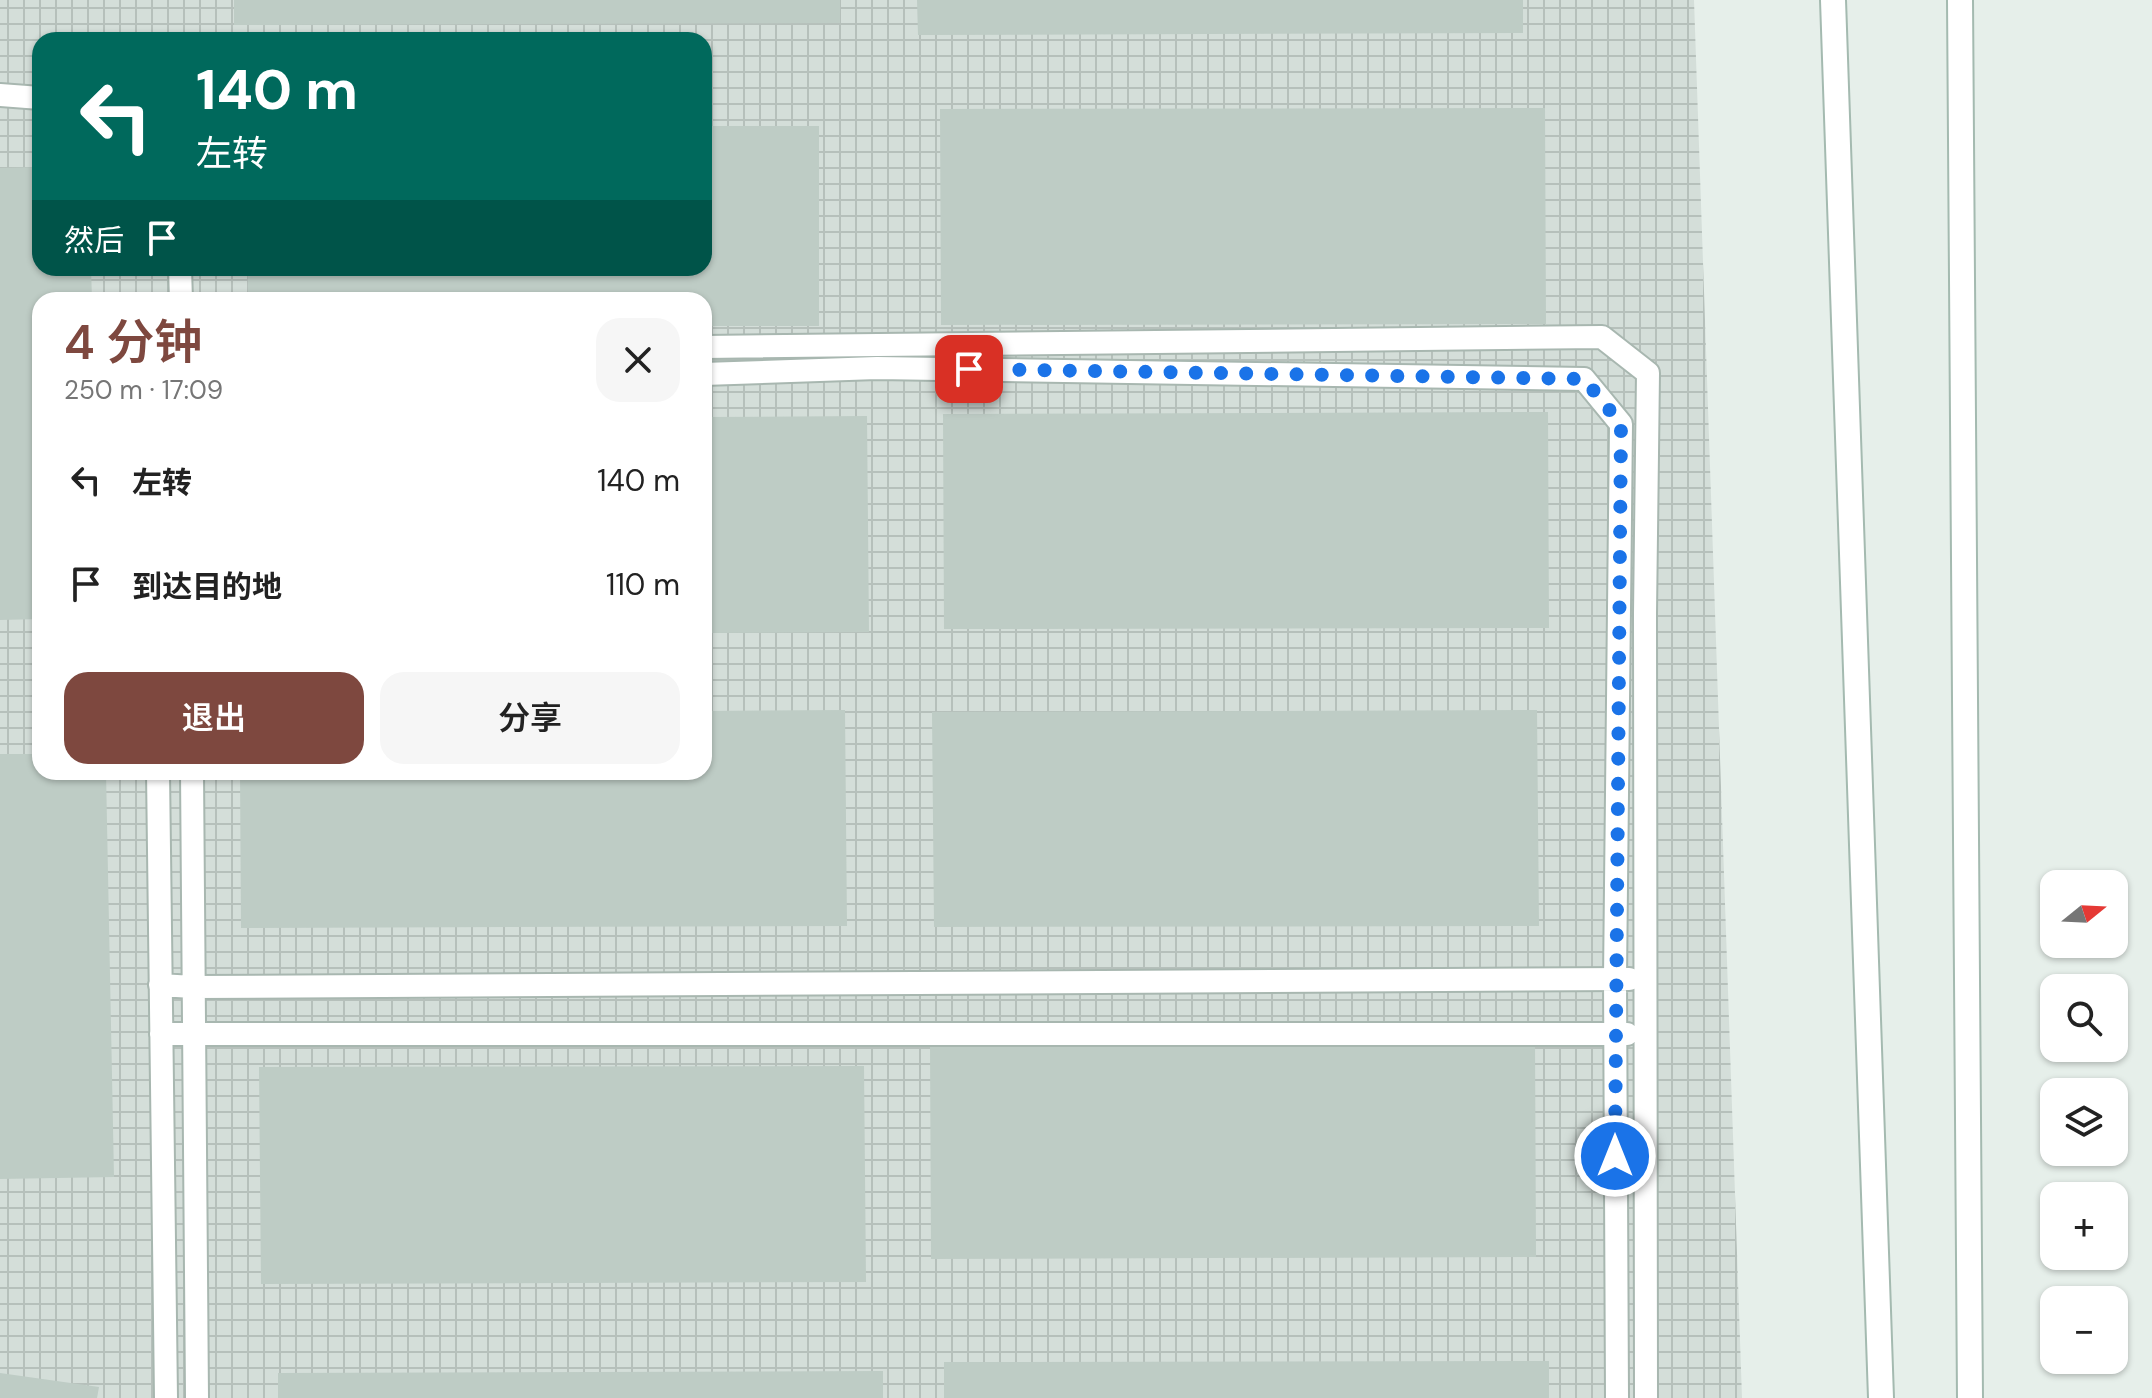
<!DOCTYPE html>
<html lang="zh">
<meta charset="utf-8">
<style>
body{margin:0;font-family:"DM Sans","Noto Sans SC",sans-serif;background:#f6f6f6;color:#222;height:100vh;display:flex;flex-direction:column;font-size:30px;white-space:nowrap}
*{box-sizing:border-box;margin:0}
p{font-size:26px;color:#767676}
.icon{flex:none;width:44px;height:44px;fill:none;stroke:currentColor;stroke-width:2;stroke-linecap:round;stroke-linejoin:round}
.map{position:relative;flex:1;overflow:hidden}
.drawer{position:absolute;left:32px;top:292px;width:680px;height:488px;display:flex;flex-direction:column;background:#fff;border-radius:24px;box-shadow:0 2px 6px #0004}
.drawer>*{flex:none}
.hud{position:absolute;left:32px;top:32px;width:680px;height:244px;border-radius:24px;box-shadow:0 2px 6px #0004;background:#00695c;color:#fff;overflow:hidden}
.needle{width:52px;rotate:72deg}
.tools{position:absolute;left:2040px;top:870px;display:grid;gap:16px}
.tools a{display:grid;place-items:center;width:88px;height:88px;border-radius:16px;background:#fff;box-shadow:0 2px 6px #0004;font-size:40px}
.pin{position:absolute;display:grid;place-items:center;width:68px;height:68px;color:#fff;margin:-34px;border-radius:16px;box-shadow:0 4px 12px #0006}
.me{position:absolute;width:88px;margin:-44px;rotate:0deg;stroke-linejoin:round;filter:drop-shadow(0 0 6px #0008)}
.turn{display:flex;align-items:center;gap:28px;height:168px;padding:0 32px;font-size:36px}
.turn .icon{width:104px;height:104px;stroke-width:2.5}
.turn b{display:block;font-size:56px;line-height:68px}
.then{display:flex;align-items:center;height:76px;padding:0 32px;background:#0003;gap:16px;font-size:30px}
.round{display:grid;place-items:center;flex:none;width:84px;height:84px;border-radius:24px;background:#f6f6f6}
.head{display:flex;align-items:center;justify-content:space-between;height:136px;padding:0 32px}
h1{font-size:48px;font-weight:600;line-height:60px;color:#7e483f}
.primary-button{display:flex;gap:16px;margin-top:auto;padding:16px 32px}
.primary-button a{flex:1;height:92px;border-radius:24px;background:#7e483f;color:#fff;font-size:32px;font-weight:600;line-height:92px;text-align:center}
.primary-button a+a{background:#f6f6f6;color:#222}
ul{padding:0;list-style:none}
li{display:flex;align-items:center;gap:24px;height:104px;padding:0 32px}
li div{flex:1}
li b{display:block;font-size:30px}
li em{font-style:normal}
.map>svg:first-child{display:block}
.industrial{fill:url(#industrial-grid);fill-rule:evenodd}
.building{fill:#beccc5}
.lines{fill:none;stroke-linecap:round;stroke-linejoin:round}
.lane-casing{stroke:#a8b7b0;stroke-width:26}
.secondary-casing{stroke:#a4bab0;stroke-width:28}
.lane{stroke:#fff;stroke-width:22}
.secondary{stroke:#fff;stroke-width:24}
.route{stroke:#1a73e8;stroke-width:14;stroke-dasharray:0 25.2}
</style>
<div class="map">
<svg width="2152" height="1398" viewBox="0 0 2152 1398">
<defs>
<pattern id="industrial-grid" width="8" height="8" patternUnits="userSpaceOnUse" patternTransform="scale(2)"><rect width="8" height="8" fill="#d4ded9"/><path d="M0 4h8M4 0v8" fill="none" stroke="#b6c0bb"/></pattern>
</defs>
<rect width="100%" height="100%" fill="#e6efea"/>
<path class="industrial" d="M 0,0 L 1694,0 L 1742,1398 L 0,1398 ZM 40,40 L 704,40 L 704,268 L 40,268 ZM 40,300 L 704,300 L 704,772 L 40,772 Z"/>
<path class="building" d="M 234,0 L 840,0 L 840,23 L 234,25 Z
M 917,0 L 1523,0 L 1523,33 L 918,35 Z
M 1545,108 L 1546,324 L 941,325 L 940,109 Z
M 704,126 L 819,126 L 819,326 L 704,326 L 704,300 L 248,300 L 248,268 L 704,268 Z
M 40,167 L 40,268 L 91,268 L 92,300 L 40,300 L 40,619 L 0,620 L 0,168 Z
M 1548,412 L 1549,628 L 944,629 L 943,414 Z
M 867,416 L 869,632 L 704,633 L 704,417 Z
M 845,710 L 847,926 L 241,928 L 240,772 L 704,772 L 704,711 Z
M 1537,710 L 1539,926 L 934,927 L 932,712 Z
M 0,754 L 40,754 L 40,772 L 106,772 L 114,1177 L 0,1179 Z
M 1535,1041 L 1536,1257 L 931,1259 L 930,1043 Z
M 864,1066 L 866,1282 L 261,1284 L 259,1067 Z
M 1549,1361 L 1549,1398 L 944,1398 L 944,1362 Z
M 883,1371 L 883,1398 L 278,1398 L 278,1373 Z
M 0,1373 L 99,1387 L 97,1398 L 0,1398 Z"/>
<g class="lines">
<g class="lane-casing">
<path id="lane" d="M 0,95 L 40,98
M 180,268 L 181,300
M 704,347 L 1602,337 L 1648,373 L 1645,614 L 1646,1398
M 704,374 L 877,368 L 1584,379 L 1621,424 L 1615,978 L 1617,1398
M 158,772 L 166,1398
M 192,772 L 197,1398
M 160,985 L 193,987 L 1629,979
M 161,1034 L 1627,1034"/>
</g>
<g class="secondary-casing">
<path id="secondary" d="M 1833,0 L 1881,1398
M 1960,0 L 1970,1398"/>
</g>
<use href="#lane" class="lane"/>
<use href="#secondary" class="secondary"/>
</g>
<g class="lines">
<path class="route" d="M 969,369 L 1584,379 L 1621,424 L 1615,1156"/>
</g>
</svg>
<div class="tools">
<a><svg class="needle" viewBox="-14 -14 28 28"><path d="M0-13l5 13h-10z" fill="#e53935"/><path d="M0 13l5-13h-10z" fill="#767676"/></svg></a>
<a><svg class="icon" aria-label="search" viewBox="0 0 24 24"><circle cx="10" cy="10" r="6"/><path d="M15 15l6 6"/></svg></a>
<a><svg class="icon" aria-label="layers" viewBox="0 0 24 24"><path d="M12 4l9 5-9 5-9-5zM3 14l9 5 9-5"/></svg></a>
<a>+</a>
<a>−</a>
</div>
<div class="pin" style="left:969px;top:369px;background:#d93025"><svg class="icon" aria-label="arrive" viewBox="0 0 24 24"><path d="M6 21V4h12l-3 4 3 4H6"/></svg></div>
<svg class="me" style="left:1615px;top:1156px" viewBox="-20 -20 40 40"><circle r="17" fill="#1a73e8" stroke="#fff" stroke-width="3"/><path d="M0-11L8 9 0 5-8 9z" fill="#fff"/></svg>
<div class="hud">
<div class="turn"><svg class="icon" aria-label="left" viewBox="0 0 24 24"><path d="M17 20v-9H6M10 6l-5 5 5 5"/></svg><div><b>140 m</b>左转</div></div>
<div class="then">然后<svg class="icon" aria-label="arrive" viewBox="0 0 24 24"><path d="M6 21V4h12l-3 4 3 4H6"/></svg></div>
</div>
<section class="drawer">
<div class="head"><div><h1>4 分钟</h1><p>250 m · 17:09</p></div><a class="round"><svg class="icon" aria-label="close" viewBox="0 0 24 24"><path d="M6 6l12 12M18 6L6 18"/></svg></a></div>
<ul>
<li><svg class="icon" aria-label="left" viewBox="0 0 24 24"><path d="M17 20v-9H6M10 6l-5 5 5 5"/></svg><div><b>左转</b></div><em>140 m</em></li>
<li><svg class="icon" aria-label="arrive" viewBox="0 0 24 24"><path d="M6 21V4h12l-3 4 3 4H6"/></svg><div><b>到达目的地</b></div><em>110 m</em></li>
</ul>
<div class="primary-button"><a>退出</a><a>分享</a></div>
</section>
</div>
